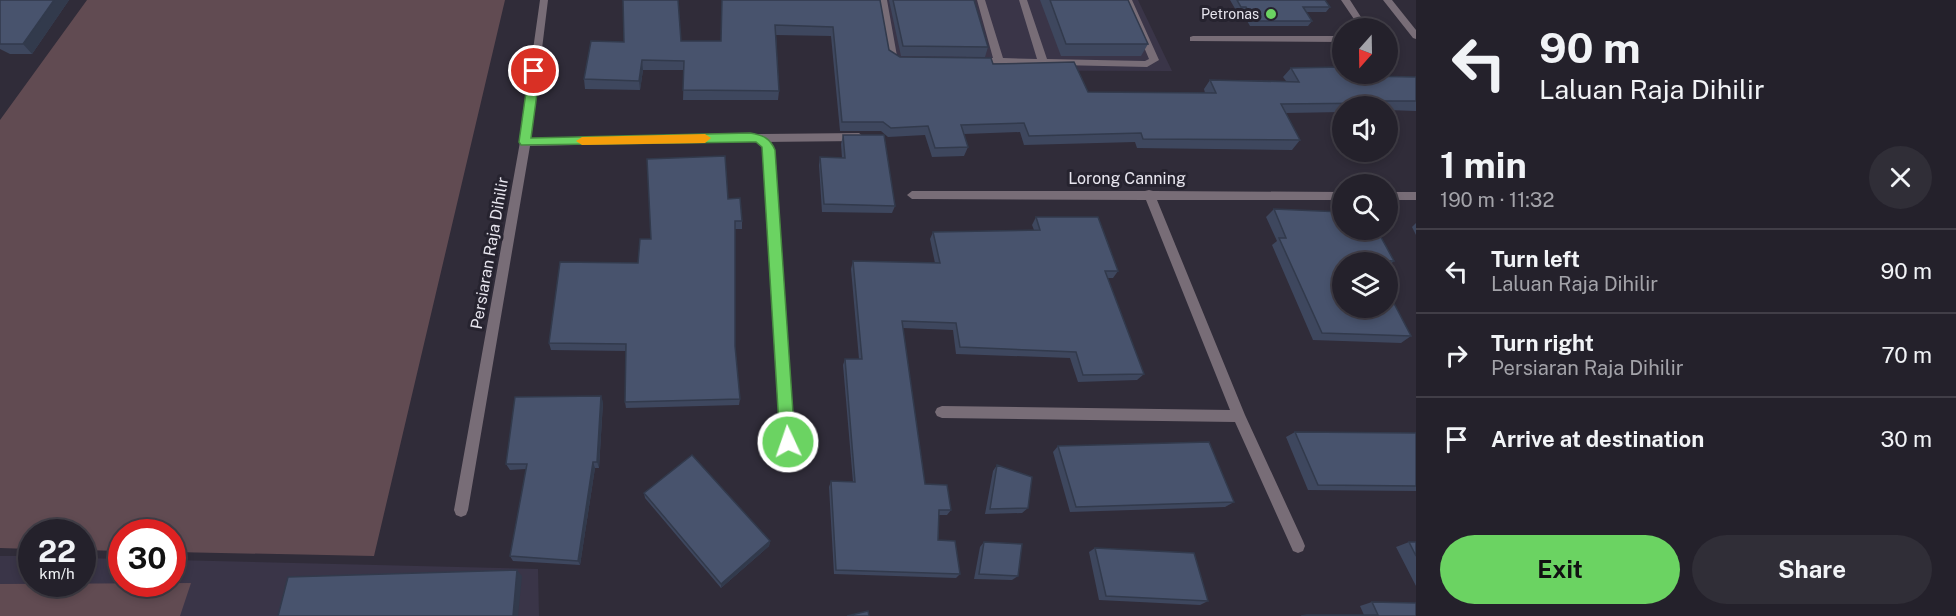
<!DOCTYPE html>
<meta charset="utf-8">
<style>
body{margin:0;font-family:"Public Sans",sans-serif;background:#302e37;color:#f1f3f6;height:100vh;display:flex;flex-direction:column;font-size:22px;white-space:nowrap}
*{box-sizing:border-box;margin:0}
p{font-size:20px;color:#a3a3a9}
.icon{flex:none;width:33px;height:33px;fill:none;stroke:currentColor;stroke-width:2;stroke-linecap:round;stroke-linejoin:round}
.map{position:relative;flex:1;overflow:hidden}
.drawer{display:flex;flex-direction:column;background:#24212b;width:540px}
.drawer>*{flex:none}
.top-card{background:#24212b;color:#f1f3f6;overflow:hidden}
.needle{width:39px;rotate:200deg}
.fabs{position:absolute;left:1332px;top:18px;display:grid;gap:12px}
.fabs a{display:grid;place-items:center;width:66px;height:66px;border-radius:50%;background:#24212b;box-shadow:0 3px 9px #0003,0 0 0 2px #413e47;font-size:30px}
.speed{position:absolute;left:18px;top:519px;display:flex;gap:12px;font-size:30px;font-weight:700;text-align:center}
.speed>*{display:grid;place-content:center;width:78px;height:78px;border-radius:50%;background:#24212b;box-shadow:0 3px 9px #0003,0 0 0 2px #413e47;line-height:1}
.speed small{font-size:15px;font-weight:400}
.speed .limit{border:9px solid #d22;background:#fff;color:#111}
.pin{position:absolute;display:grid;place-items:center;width:51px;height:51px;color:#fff;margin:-26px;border:3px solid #fff;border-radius:50%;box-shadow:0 2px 6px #0007}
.me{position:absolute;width:66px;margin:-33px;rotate:357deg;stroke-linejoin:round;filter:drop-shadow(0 0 4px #0008)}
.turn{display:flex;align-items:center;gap:21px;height:126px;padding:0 24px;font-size:27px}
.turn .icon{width:78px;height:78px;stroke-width:2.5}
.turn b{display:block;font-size:42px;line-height:51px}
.round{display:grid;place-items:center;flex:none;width:63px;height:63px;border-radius:32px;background:#302e37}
.headline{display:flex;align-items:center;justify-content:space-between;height:102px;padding:0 24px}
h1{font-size:36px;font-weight:700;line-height:45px}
.primary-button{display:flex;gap:12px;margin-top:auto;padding:12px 24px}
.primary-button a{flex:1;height:69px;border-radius:36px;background:#6bd362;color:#111;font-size:24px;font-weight:700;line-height:69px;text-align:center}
.primary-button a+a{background:#302e37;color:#f1f3f6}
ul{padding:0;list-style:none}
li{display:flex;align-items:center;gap:18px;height:84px;padding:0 24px;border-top:2px solid #413e47}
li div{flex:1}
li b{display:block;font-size:22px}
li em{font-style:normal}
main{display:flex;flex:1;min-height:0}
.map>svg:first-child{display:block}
.built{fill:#3a3548}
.green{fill:#614b52}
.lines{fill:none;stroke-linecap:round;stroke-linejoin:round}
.lane{fill:#786d77;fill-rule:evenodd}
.street{fill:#786d77;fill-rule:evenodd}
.wall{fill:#3e475e}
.shaded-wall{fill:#323a4c}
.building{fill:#48536d;stroke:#323a4c;stroke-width:1.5}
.route{fill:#6bd362;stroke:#468940;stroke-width:1.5}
.slow{fill:#f59e0b}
.poi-dot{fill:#6bd362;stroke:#26232f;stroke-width:2}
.labels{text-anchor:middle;stroke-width:6;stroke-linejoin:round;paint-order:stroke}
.far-poi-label{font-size:14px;fill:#e8e6ef;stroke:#26232f;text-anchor:end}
.street-label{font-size:16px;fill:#e8e6ef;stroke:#26232f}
</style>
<main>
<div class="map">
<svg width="1416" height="616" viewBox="0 0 1416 616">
<rect width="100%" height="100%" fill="#302c39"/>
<path class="built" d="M 875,0 L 1138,0 L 1172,71 L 889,70 Z
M 0,556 L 31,556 L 32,584 L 82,584 L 83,558 L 121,559 L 122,584 L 172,584 L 173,560 L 538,569 L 539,616 L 0,616 Z"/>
<path class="green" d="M 87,0 L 505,0 L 374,556 L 173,552 L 172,532 L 122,532 L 121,551 L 83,550 L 82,532 L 32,532 L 31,549 L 0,548 L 0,120 Z
M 191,583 L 180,616 L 0,616 L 0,584 Z"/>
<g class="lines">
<path class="lane" d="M 879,0 L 887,0 L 897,56 L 905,59 L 905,63 L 899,63 L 888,58 Z
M 977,0 L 985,0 L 1003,58 L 1037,59 L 1019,0 L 1027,0 L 1047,59 L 1145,61 L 1149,59 L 1124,0 L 1132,0 L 1159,60 L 1147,67 L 974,63 L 974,59 L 993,58 Z
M 1341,0 L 1350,0 L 1368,28 L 1360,28 Z
M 1383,0 L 1392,0 L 1416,30 L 1416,39 L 1413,38 Z
M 1193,36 L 1342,36 L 1342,42 L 1190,41 L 1190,37 Z
M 859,133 L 864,137 L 859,141 L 759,142 L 754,138 L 759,134 Z"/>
<path class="street" d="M 540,0 L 548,0 L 531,138 L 750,133 C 762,135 768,139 774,150 L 795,442 L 793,446 L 788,448 L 783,446 L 781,442 L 764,150 L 758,143 L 750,141 L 530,146 L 468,510 L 466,515 L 461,517 L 456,515 L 454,510 L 520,142 Z
M 1149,190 L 1153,191 L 1342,192 L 1342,200 L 1157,200 L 1245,415 L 1303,541 L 1305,546 L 1303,551 L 1298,553 L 1293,551 L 1235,422 L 942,418 L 937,416 L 935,412 L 937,408 L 942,406 L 1230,410 L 1146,200 L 912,199 L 907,195 L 912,191 L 1145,191 Z
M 1388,192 L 1416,192 L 1416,200 L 1388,200 Z"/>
</g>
<path class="wall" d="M 0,0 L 69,0 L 32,54 L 10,54 L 0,49 Z
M 722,0 L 880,0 L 889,50 L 900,57 L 993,64 L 1088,92 L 1205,93 L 1204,89 L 1210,80 L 1286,81 L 1283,77 L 1291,68 L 1363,76 L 1416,77 L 1416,111 L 1388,110 L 1388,106 L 1342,106 L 1342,112 L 1286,113 L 1300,140 L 1292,150 L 1137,148 L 1135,142 L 1024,145 L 1020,132 L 964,134 L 968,147 L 964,156 L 932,157 L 925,135 L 888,137 L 881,131 L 840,131 L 831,36 L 776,35 L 779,91 L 778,100 L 683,100 L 684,70 L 643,70 L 640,90 L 585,89 L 584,79 L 624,42 L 681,41 L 721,41 Z
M 889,0 L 974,0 L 988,47 L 985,57 L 901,56 Z
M 1040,0 L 1128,0 L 1148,44 L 1141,56 L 1061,56 Z
M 1230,0 L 1325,0 L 1330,7 L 1326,12 L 1306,12 L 1312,21 L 1308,26 L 1250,26 L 1242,12 L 1237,12 Z
M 843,135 L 895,206 L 892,213 L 822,212 L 819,165 L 820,157 L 842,158 L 841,144 Z
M 728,199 L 742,221 L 742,229 L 735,229 L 735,346 L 740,399 L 739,405 L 626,408 L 625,402 L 626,351 L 551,350 L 549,343 L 638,263 L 651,239 Z
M 1274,209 L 1394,261 L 1388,266 L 1388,262 L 1342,262 L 1411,336 L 1401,343 L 1313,340 L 1272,245 L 1277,241 L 1266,217 Z
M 1036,217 L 1118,271 L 1113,278 L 1107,278 L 1144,374 L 1137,380 L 1078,382 L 1070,358 L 956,354 L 953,330 L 903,328 L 925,484 L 951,510 L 947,515 L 939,515 L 938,540 L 960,574 L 956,578 L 834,574 L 829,487 L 831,481 L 853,482 L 843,365 L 845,359 L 859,359 L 851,269 L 853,261 L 935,263 L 930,239 L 933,232 L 1034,230 L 1032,225 Z
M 1416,223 L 1416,235 L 1412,227 Z
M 603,402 L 599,468 L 595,468 L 580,565 L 513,561 L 510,556 L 526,469 L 510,470 L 506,464 Z
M 1295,432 L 1416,433 L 1416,491 L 1308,490 L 1286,437 Z
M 1058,446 L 1234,502 L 1225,507 L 1070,512 L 1053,452 Z
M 997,465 L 1028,508 L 1022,513 L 985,514 L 993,471 Z
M 644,493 L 770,541 L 769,546 L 721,588 L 645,498 Z
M 984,542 L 1018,576 L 1012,580 L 974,579 L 980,547 Z
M 1409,542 L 1416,542 L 1416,586 L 1396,547 Z
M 1095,548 L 1208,601 L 1200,605 L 1099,600 L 1089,552 Z
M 1372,602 L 1416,616 L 1364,615 L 1360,606 Z"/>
<path class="shaded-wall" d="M 54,0 L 69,0 L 32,54 L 23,44 Z
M 642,60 L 643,70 L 640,90 L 639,81 Z
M 601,396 L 603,402 L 599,468 L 597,462 Z
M 593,462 L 595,468 L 580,565 L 578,561 Z
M 770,541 L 769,546 L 721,588 L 721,584 Z
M 517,570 L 522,576 L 518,616 L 513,616 Z"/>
<path class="building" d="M 0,0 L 54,0 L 23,44 L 0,44 Z
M 623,0 L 678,0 L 681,41 L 721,41 L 722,0 L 880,0 L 889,50 L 900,57 L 991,58 L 993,64 L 1074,62 L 1088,92 L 1216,93 L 1210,80 L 1299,82 L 1291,68 L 1342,67 L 1342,74 L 1361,74 L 1363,76 L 1416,77 L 1416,101 L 1380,101 L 1381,103 L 1281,104 L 1300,140 L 1143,139 L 1141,133 L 1029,136 L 1024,123 L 961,125 L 968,147 L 935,148 L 928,126 L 891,128 L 883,122 L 842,122 L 833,27 L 775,25 L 779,91 L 683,90 L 684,61 L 642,60 L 639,81 L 584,79 L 591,41 L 624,42 Z
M 893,0 L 974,0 L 988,47 L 903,46 Z
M 1050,0 L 1128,0 L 1148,44 L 1066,44 Z
M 1237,0 L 1325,0 L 1330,7 L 1303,7 L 1312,21 L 1254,21 L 1246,7 L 1241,7 Z
M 843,135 L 884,135 L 895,206 L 824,204 L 820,157 L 845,158 Z
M 725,156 L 728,199 L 740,198 L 742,221 L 735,221 L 735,346 L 740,399 L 625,402 L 626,344 L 549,343 L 560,262 L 638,263 L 640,239 L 651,239 L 647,159 Z
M 1274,209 L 1342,212 L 1342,230 L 1377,230 L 1394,261 L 1371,260 L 1372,262 L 1342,262 L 1342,308 L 1388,308 L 1388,292 L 1411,336 L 1322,333 L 1279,238 L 1286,238 Z
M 1036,217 L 1098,217 L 1118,271 L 1105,271 L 1144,374 L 1083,375 L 1076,352 L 960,347 L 956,323 L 902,321 L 925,484 L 947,485 L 951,510 L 939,510 L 938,540 L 955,541 L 960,574 L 836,570 L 831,481 L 855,482 L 845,359 L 862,359 L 853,261 L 940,263 L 933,232 L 1040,230 Z
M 601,396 L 597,462 L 593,462 L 578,561 L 510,556 L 527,464 L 506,464 L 515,397 Z
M 1295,432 L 1416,433 L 1416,486 L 1318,485 Z
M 1209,442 L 1234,502 L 1076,507 L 1058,446 Z
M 692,455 L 770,541 L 721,584 L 644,493 Z
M 997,465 L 1032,477 L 1028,508 L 990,509 Z
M 984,542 L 1022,544 L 1018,576 L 979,574 Z
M 1409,542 L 1416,542 L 1416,556 Z
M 1095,548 L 1194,553 L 1208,601 L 1106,596 Z
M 517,570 L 513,616 L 278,616 L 288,577 Z
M 1372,602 L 1416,603 L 1416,616 L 1301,616 L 1307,615 L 1378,615 Z
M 868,611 L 869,616 L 847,616 Z"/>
<path class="route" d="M 534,67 L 540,71 L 531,138 L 750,133 C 763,135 770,138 775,150 L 795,442 L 793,447 L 788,449 L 782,447 L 780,442 L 762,147 L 756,142 L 750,142 L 521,145 L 519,142 L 529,71 Z"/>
<path class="slow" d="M 705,134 L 711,138 L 705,143 L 582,145 L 576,141 L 582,137 Z"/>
<circle class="poi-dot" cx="1271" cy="14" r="6"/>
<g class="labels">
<g class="far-poi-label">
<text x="1259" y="19">Petronas</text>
</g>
<g class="street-label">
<text x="1127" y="184">Lorong Canning</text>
<text transform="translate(489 253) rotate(-80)" y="6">Persiaran Raja Dihilir</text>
</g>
</g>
</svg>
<div class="fabs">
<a><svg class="needle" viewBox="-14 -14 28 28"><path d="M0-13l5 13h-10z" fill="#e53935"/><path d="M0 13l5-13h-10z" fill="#a3a3a9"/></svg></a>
<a><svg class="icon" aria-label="sound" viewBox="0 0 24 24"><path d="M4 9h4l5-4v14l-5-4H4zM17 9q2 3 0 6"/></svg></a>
<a><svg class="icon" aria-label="search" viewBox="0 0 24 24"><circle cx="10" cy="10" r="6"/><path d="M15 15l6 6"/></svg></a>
<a><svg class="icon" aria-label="layers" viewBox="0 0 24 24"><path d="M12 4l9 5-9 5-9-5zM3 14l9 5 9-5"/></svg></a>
</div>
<div class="speed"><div>22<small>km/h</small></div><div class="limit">30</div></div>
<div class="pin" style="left:534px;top:71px;background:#d93025"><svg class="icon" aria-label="arrive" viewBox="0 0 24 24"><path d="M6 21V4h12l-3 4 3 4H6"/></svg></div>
<svg class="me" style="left:788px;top:442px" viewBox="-20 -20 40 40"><circle r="17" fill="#6bd362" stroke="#fff" stroke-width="3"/><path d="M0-11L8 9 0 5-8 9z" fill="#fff"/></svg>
</div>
<section class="drawer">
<div class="top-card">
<div class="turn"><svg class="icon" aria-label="left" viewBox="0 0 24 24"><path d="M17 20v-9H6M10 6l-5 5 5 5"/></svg><div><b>90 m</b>Laluan Raja Dihilir</div></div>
</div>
<div class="headline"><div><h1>1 min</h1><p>190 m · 11:32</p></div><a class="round"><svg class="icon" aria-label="close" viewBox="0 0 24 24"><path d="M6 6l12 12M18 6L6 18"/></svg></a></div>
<ul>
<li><svg class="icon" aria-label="left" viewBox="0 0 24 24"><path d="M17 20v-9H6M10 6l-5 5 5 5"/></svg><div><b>Turn left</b><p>Laluan Raja Dihilir</p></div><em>90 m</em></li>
<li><svg class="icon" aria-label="right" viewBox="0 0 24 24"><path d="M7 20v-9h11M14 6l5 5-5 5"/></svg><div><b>Turn right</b><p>Persiaran Raja Dihilir</p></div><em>70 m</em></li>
<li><svg class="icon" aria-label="arrive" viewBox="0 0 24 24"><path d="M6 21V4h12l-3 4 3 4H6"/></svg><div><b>Arrive at destination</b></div><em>30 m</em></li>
</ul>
<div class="primary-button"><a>Exit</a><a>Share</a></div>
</section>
</main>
